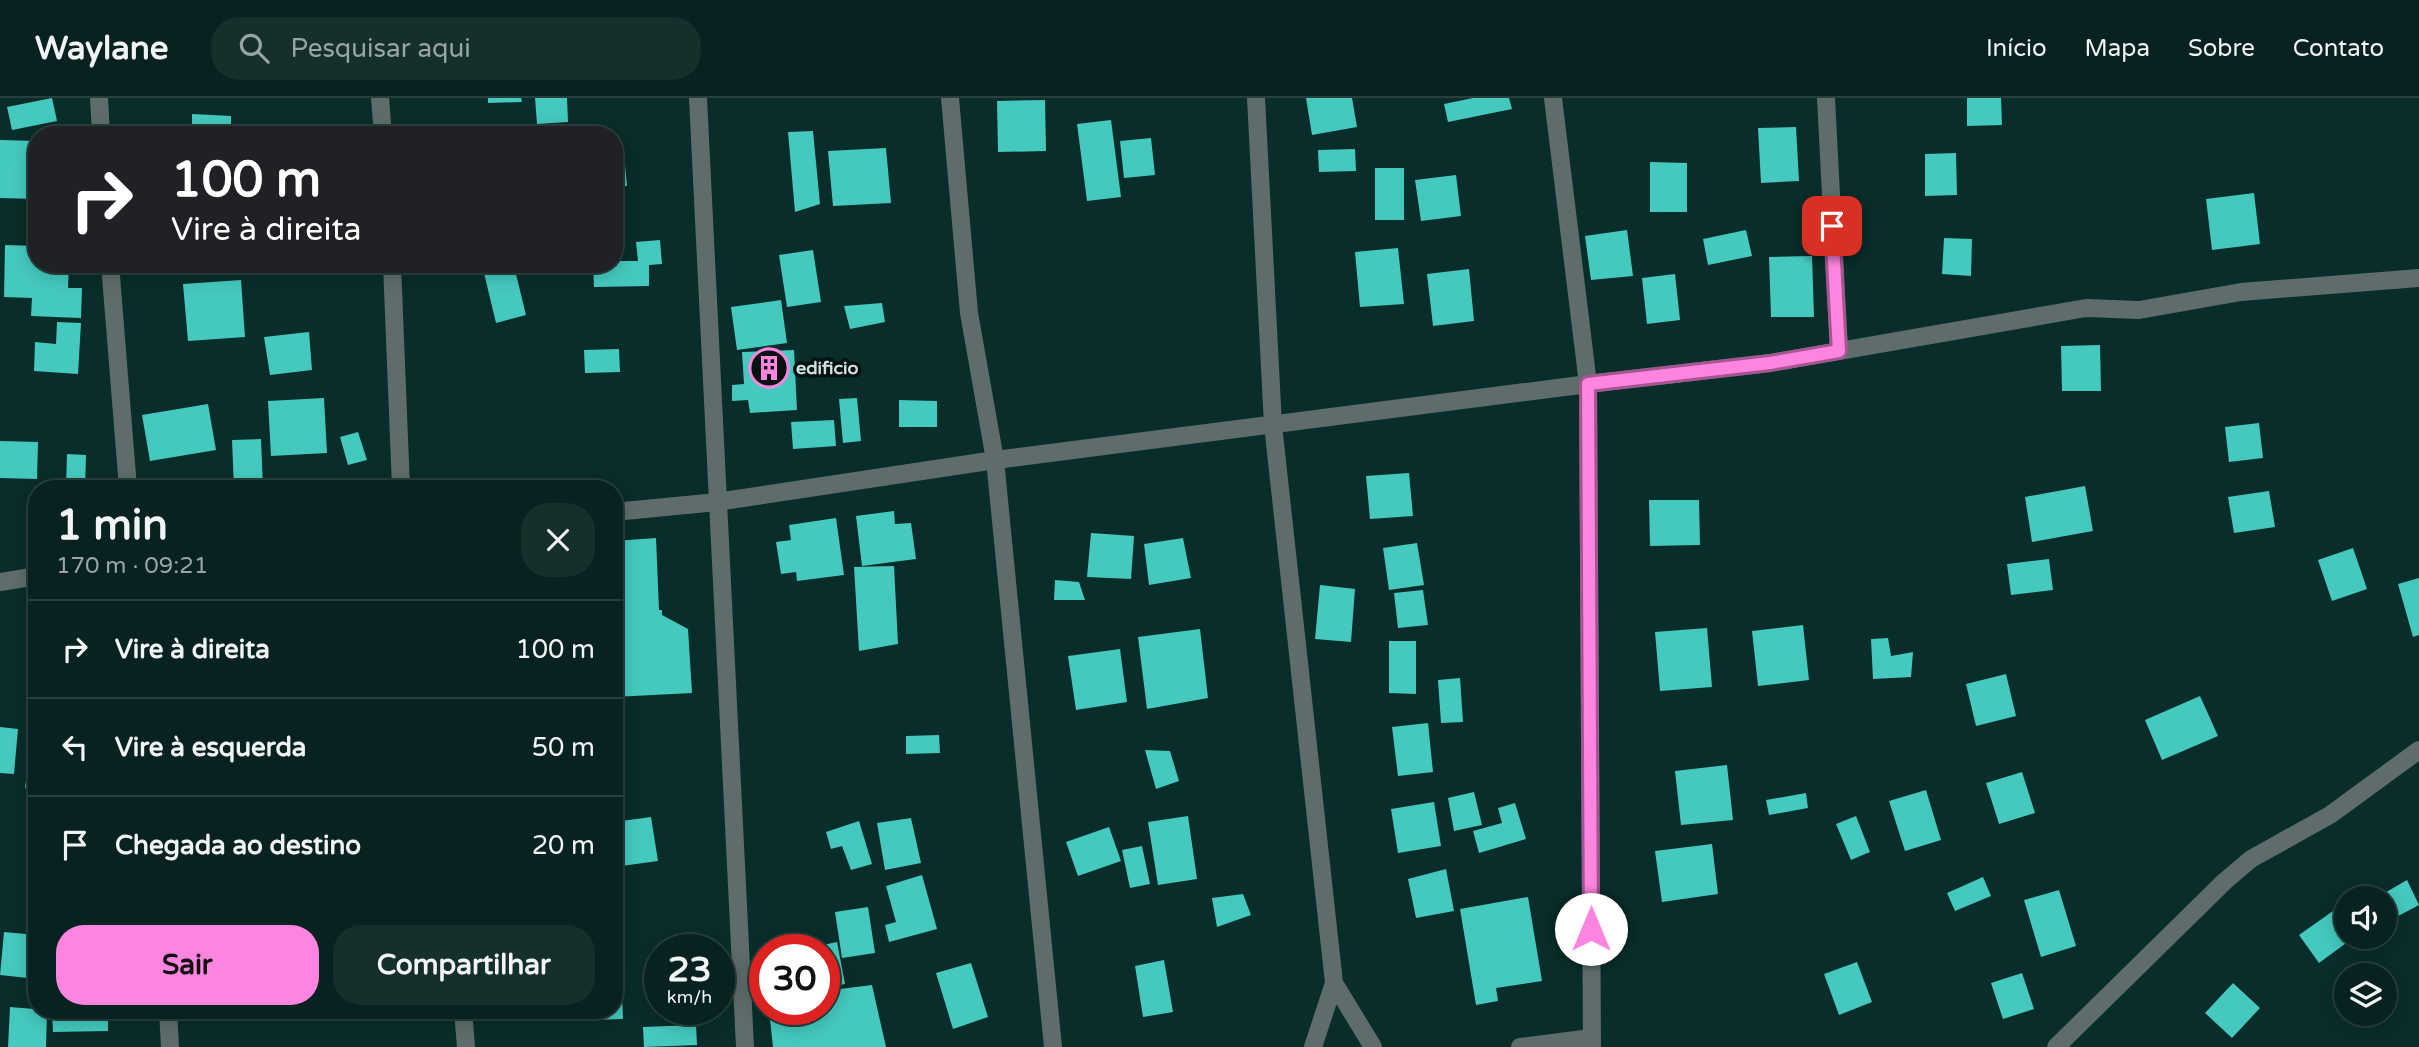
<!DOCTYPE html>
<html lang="pt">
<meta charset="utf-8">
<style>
body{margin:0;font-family:"Varela Round",sans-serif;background:#152f2d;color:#f1f3f6;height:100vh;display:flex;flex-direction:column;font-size:26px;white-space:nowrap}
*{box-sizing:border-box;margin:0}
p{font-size:23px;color:#98a4a5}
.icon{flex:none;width:38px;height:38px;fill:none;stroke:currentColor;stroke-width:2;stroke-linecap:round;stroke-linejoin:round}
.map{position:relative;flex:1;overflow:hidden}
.details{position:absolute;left:28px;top:382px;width:595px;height:539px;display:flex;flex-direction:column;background:#072220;border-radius:28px;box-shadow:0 4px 18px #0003,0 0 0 2px #283f3e}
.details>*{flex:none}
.banner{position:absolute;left:28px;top:28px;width:595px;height:147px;border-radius:28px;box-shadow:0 4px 18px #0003,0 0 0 2px #283f3e;background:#202124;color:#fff;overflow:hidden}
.tools{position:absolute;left:2334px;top:788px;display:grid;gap:14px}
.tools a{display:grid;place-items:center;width:63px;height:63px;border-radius:50%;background:#072220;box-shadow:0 4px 18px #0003,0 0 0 2px #283f3e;font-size:35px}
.speed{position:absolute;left:644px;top:836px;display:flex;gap:14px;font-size:35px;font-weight:700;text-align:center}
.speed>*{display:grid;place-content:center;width:91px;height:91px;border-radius:50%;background:#072220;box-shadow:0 4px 18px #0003,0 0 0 2px #283f3e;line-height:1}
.speed small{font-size:18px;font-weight:400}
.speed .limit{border:10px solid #d22;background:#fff;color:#111}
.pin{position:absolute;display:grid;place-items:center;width:60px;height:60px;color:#fff;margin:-30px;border-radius:14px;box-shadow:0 4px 10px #0006}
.me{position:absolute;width:77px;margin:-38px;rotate:0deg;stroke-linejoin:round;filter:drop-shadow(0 0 5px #0008)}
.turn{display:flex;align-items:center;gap:24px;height:147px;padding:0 28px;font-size:32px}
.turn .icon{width:91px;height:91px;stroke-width:2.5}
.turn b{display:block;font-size:49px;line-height:60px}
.round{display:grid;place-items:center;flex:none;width:74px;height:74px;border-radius:28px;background:#152f2d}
.headline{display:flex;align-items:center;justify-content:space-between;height:119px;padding:0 28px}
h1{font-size:42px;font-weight:800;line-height:52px}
.button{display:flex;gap:14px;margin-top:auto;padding:14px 28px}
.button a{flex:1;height:80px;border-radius:28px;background:#fe85df;color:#111;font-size:28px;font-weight:800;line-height:80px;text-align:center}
.button a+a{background:#152f2d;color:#f1f3f6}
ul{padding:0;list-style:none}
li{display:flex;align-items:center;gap:21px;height:98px;padding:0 28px;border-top:2px solid #283f3e}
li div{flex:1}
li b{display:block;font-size:26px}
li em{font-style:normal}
header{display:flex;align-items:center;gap:42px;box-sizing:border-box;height:98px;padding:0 35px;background:#072220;border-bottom:2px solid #283f3e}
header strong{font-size:33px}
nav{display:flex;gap:38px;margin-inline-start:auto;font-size:24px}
.search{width:490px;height:63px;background:#152f2d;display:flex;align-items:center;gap:18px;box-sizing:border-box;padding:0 24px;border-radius:28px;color:#98a4a5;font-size:26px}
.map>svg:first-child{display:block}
.building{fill:#45c9bf}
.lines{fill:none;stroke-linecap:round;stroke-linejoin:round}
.minor{stroke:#5e6d6b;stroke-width:18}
.route-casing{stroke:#a55691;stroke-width:18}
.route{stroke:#fe85df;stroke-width:12}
.labels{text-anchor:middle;stroke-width:7;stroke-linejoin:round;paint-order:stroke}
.poi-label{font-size:18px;font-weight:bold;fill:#cfe2e0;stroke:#051211;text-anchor:start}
</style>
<header>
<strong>Waylane</strong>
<div class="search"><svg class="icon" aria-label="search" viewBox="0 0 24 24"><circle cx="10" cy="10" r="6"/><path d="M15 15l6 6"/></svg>Pesquisar aqui</div>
<nav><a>Início</a><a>Mapa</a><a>Sobre</a><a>Contato</a></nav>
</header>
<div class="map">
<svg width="2419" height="949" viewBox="0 0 2419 949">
<rect width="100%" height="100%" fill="#092d2a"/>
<path class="building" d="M 52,0 L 57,23 L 12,32 L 7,9 Z
M 488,0 L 521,0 L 522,4 L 488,5 Z
M 535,0 L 567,0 L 568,24 L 537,26 Z
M 1306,0 L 1352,0 L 1357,29 L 1312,37 Z
M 1473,0 L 1509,0 L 1512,11 L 1448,24 L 1444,6 Z
M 1967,0 L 2001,0 L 2002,27 L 1967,28 Z
M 1045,2 L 1046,53 L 998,54 L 997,3 Z
M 192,16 L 231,18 L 231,37 L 192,37 Z
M 1111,22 L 1121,99 L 1087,103 L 1077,26 Z
M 1796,29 L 1799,83 L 1761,85 L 1758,30 Z
M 813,33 L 820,106 L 795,114 L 788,34 Z
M 1151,40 L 1155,77 L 1124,80 L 1120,43 Z
M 0,42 L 37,43 L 36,101 L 0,100 Z
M 886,50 L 891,105 L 833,108 L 828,53 Z
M 1355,51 L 1356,73 L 1319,74 L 1318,52 Z
M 1956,55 L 1957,97 L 1925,98 L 1925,56 Z
M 1650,64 L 1687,65 L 1687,114 L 1650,114 Z
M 625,67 L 627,88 L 618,88 L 623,142 L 614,143 L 614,68 Z
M 1375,70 L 1404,70 L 1404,122 L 1375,122 Z
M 1456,77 L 1461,118 L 1421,123 L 1415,82 Z
M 2254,95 L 2260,146 L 2212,152 L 2206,101 Z
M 1627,132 L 1633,178 L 1591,182 L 1585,138 Z
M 1746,132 L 1752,158 L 1708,167 L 1703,141 Z
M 1944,140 L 1972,141 L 1971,178 L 1942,176 Z
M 660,142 L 662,166 L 649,167 L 649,188 L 594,189 L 593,166 L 614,166 L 614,163 L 638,163 L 636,144 Z
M 5,147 L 37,148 L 37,166 L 69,166 L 68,190 L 82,190 L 81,220 L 31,218 L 32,200 L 4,199 Z
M 1398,150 L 1404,206 L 1360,209 L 1355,154 Z
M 813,152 L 821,204 L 787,209 L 779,157 Z
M 1812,158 L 1814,219 L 1771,219 L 1769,159 Z
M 514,168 L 526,217 L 496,225 L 484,175 Z
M 1469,171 L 1474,223 L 1433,228 L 1427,176 Z
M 1675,176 L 1680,222 L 1647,226 L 1642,180 Z
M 241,182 L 245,239 L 188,243 L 183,186 Z
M 781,202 L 787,245 L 737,252 L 731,209 Z
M 882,205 L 885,224 L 850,231 L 844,208 Z
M 57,224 L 81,225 L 78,276 L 34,273 L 35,244 L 56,246 Z
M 309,234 L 312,272 L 270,277 L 264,239 Z
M 2100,247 L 2101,293 L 2062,293 L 2061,248 Z
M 619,251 L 620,274 L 585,275 L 584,252 Z
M 794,252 L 797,312 L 750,315 L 748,302 L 732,303 L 732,287 L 744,286 L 742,254 Z
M 324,300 L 327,355 L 271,358 L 268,303 Z
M 857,300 L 861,343 L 843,345 L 839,301 Z
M 899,302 L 937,303 L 937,329 L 899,329 Z
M 208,306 L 216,352 L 150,363 L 142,317 Z
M 834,322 L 836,348 L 793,351 L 791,324 Z
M 2259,325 L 2263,360 L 2229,364 L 2225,329 Z
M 358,334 L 367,362 L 348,367 L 340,339 Z
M 261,341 L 263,390 L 234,390 L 232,342 Z
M 0,343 L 38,344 L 37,381 L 0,380 Z
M 67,356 L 86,357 L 85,390 L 66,390 Z
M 1409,375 L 1413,418 L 1370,421 L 1366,378 Z
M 2085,388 L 2093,433 L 2032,444 L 2025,399 Z
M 2269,393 L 2275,429 L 2234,435 L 2228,399 Z
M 1649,402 L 1699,402 L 1700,447 L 1650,448 Z
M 894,413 L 895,426 L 911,425 L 916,461 L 862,468 L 856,418 Z
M 836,420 L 844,477 L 797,483 L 796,474 L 781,476 L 776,444 L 791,442 L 789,427 Z
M 1091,435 L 1134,438 L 1131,481 L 1087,479 Z
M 656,440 L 659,512 L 662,512 L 662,517 L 688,531 L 692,595 L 614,599 L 614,443 Z
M 1183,440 L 1191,480 L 1149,487 L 1144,446 Z
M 1417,445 L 1424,487 L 1389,492 L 1383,450 Z
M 2353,450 L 2367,491 L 2332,503 L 2318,462 Z
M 2049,461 L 2053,492 L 2011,497 L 2007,466 Z
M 894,468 L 898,546 L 859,553 L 854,469 Z
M 2419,480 L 2419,537 L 2413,539 L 2398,486 Z
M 1055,482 L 1079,484 L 1085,502 L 1054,502 Z
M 1320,487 L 1355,491 L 1351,544 L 1315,541 Z
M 1423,492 L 1428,527 L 1398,530 L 1394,495 Z
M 1803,527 L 1809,582 L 1758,588 L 1752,533 Z
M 1707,530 L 1712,589 L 1660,593 L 1655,534 Z
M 1200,531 L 1208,600 L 1147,611 L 1138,539 Z
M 1888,540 L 1891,558 L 1913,554 L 1911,579 L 1873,581 L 1871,541 Z
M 1389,543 L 1416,543 L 1416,596 L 1389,595 Z
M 1120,551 L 1127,604 L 1076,612 L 1068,558 Z
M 2006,576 L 2016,618 L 1976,628 L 1966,586 Z
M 1460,580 L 1463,624 L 1441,625 L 1438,582 Z
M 2200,598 L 2218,638 L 2162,662 L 2145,622 Z
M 1428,625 L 1433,674 L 1398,678 L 1392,629 Z
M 0,629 L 18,631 L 14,676 L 0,675 Z
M 939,637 L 940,655 L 906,656 L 906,638 Z
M 30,652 L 37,653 L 37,692 L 25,690 Z
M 1145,652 L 1170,653 L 1179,683 L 1156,691 Z
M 1727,667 L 1733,722 L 1681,727 L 1675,673 Z
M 2022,674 L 2035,715 L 1999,726 L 1986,685 Z
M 1926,692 L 1941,742 L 1905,753 L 1889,703 Z
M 1474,694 L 1482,727 L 1454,733 L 1448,700 Z
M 1806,695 L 1808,710 L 1769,717 L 1766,702 Z
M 1434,704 L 1441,748 L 1398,755 L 1391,711 Z
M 1515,705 L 1526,741 L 1479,755 L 1473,733 L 1502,725 L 1498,710 Z
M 1188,718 L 1197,781 L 1158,787 L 1148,724 Z
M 1856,718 L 1870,754 L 1851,762 L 1836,726 Z
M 651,719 L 658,763 L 614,769 L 614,724 Z
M 911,720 L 921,765 L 885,772 L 877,725 Z
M 859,723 L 872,766 L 851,772 L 842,748 L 831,751 L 826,734 Z
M 1109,729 L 1121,763 L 1078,778 L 1066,744 Z
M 1712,746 L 1718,796 L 1662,804 L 1655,753 Z
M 1142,748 L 1150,786 L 1130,790 L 1122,752 Z
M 1446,771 L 1454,813 L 1416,820 L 1408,781 Z
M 922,777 L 937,831 L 889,844 L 885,827 L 896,824 L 886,788 Z
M 1983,779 L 1991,798 L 1955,813 L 1947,795 Z
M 2407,782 L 2419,807 L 2385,825 L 2385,800 L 2376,800 Z
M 2059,792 L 2076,848 L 2041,859 L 2024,802 Z
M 1243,796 L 1251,817 L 1217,829 L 1212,800 Z
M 1528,799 L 1542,883 L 1496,890 L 1498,903 L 1476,907 L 1460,811 Z
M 868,809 L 875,855 L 842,860 L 835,814 Z
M 2333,813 L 2347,831 L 2347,838 L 2353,840 L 2319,865 L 2299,837 Z
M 4,834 L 37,837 L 37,881 L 0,877 Z
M 837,844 L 845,886 L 824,890 L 824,852 L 804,851 Z
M 1164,862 L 1173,914 L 1143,919 L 1135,868 Z
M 1857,864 L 1872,904 L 1839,917 L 1824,876 Z
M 971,865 L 988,919 L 953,931 L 936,875 Z
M 621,872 L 623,921 L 588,922 L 588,912 L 614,912 L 614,873 Z
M 2022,875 L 2034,911 L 2003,921 L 1991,885 Z
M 2233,885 L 2260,910 L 2232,940 L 2205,915 Z
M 872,887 L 886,949 L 773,949 L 769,912 L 824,912 L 824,893 Z
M 10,909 L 47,912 L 46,949 L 8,949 Z
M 52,912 L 108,912 L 108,933 L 53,934 Z
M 696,927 L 697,947 L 644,949 L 643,929 Z"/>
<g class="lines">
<path class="minor" d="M 99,0 L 101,37
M 380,0 L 383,37
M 698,0 L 745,949
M 950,0 L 969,215 L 995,362 L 1053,949
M 1256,0 L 1273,327 L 1334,885 L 1313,949
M 1553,0 L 1588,286 L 1592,949
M 1826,0 L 1839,253
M 110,166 L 128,390
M 392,166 L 401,390
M 614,414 L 717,404 L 995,362 L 1588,286 L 1770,265 L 2086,210 L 2139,212 L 2241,194 L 2419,180
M 0,484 L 37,478
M 1334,885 L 1373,949
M 168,912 L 170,949
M 463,912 L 466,949
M 1520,949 L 1591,940
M 2056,949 L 2225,783 L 2251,761 L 2330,717 L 2419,652"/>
</g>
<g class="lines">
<g class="route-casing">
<path id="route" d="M 1591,831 L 1588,286 L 1770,265 L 1839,253 L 1832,128"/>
</g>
<use href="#route" class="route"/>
</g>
<defs>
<g id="building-ring" transform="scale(2.0125)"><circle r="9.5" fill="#051211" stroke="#fe85df" stroke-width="1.5"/><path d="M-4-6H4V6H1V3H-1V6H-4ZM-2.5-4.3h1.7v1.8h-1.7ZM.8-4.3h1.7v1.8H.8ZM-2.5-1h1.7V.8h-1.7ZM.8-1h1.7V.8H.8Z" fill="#fe85df"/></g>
</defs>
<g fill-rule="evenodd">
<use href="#building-ring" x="769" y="270"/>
</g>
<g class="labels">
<g class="poi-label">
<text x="796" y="276">edificio</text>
</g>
</g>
</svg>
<div class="tools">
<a><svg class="icon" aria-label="sound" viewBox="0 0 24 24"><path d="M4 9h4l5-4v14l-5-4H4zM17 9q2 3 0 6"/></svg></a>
<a><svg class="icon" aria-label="layers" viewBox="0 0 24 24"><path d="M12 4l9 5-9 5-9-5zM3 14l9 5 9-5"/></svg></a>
</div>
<div class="speed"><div>23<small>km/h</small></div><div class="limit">30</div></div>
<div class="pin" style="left:1832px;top:128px;background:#d93025"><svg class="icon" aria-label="arrive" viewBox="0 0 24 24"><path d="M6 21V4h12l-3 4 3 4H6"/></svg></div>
<svg class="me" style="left:1591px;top:831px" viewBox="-20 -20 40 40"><circle r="19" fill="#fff"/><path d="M0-13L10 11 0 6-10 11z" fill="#fe85df"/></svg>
<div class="banner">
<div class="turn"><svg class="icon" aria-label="right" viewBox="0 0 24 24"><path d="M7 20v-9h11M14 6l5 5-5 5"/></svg><div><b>100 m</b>Vire à direita</div></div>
</div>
<section class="details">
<div class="headline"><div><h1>1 min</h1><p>170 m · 09:21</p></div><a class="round"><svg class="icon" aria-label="close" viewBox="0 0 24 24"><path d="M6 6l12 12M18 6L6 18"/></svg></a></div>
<ul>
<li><svg class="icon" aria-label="right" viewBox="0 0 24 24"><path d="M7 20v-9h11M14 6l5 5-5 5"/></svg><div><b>Vire à direita</b></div><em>100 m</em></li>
<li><svg class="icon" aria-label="left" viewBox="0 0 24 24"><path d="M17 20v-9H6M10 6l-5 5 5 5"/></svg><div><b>Vire à esquerda</b></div><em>50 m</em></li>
<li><svg class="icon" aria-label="arrive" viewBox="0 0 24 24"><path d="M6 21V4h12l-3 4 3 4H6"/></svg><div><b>Chegada ao destino</b></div><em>20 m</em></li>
</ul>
<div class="button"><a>Sair</a><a>Compartilhar</a></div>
</section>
</div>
